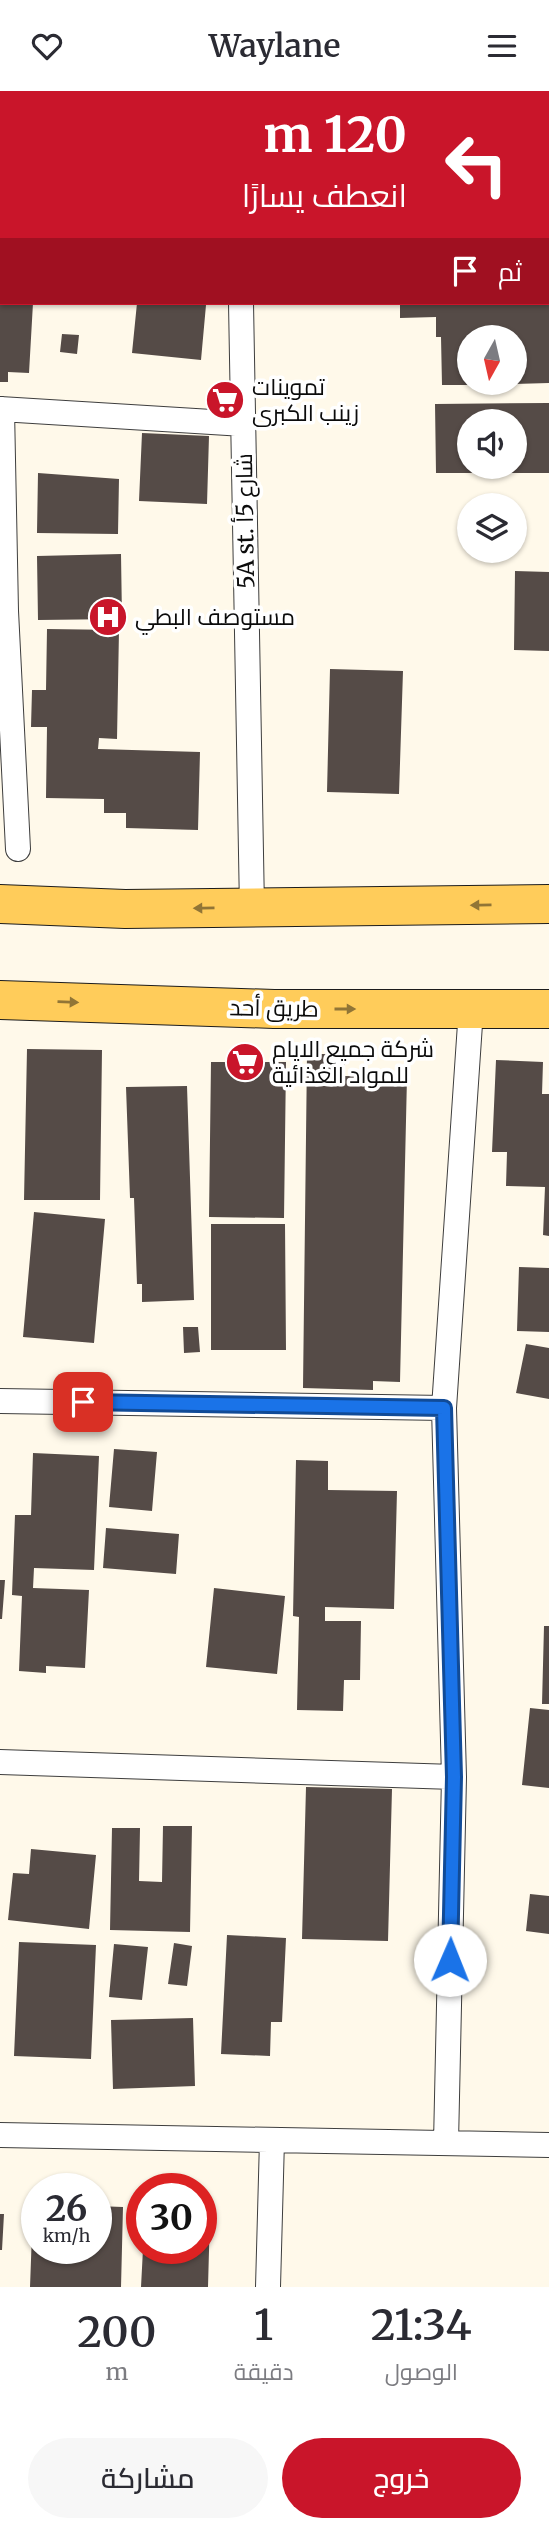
<!DOCTYPE html>
<html lang="ar">
<meta charset="utf-8">
<style>
body{margin:0;font-family:Merriweather,Cairo,serif;background:#f7f7f7;color:#2b2b33;direction:rtl;height:100vh;display:flex;flex-direction:column;font-size:26px;white-space:nowrap}
*{box-sizing:border-box;margin:0}
p{font-size:23px;color:#7c7c81}
.icon{flex:none;width:38px;height:38px;fill:none;stroke:currentColor;stroke-width:2;stroke-linecap:round;stroke-linejoin:round}
.map{position:relative;height:2196px;overflow:hidden;direction:ltr}
.sheet{display:flex;flex-direction:column;background:#fff;flex:1}
.sheet>*{flex:none}
.banner{position:absolute;left:0px;top:0px;width:550px;height:214px;box-shadow:0 2px 5px #0004;direction:rtl;background:#c9152a;color:#fff;overflow:hidden}
.needle{width:46px;rotate:188deg}
.buttons{position:absolute;left:457px;top:234px;display:grid;gap:14px}
.buttons a{display:grid;place-items:center;width:70px;height:70px;border-radius:50%;background:#fff;box-shadow:0 2px 5px #0004;font-size:35px}
.speed{position:absolute;left:21px;top:2082px;display:flex;gap:14px;font-size:35px;font-weight:700;text-align:center}
.speed>*{display:grid;place-content:center;width:91px;height:91px;border-radius:50%;background:#fff;box-shadow:0 2px 5px #0004;line-height:1}
.speed small{font-size:18px;font-weight:400}
.speed .limit{border:10px solid #d22;background:#fff;color:#111}
.pin{position:absolute;display:grid;place-items:center;width:60px;height:60px;color:#fff;margin:-30px;border-radius:14px;box-shadow:0 4px 10px #0006}
.me{position:absolute;width:77px;margin:-38px;rotate:1deg;stroke-linejoin:round;filter:drop-shadow(0 0 5px #0008)}
.turn{display:flex;align-items:center;gap:24px;height:147px;padding:0 28px;font-size:32px}
.turn .icon{width:91px;height:91px;stroke-width:2.5}
.turn b{display:block;font-size:49px;line-height:60px}
.then{display:flex;align-items:center;height:66px;padding:0 28px;background:#0003;gap:14px;font-size:26px}
.eta{display:flex;justify-content:space-evenly;align-items:center;height:119px;text-align:center}
.eta b{font-size:42px;font-weight:600;line-height:49px}
.primary-button{display:flex;gap:14px;margin-top:auto;padding:14px 28px}
.primary-button a{flex:1;height:80px;border-radius:42px;background:#c9152a;color:#fff;font-size:28px;font-weight:600;line-height:80px;text-align:center}
.primary-button a+a{background:#f7f7f7;color:#2b2b33}
header{display:flex;justify-content:space-between;align-items:center;height:91px;padding:0 28px;background:#fff;font-size:32px;font-weight:600}
.map>svg:first-child{display:block}
.building{fill:#554b47;fill-rule:evenodd}
.lines{fill:none;stroke-linecap:round;stroke-linejoin:round}
.street-casing{stroke:#3e3e3e;stroke-width:26}
.primary-casing{stroke:#1c1c1c;stroke-width:40}
.street{stroke:#fff;stroke-width:24}
.primary{stroke:#ffcc5a;stroke-width:38}
.oneway{fill:#917536}
.route-casing{stroke:#114b97;stroke-width:18}
.route{stroke:#1a73e8;stroke-width:12}
.labels{text-anchor:middle;stroke-width:7;stroke-linejoin:round;paint-order:stroke}
.poi-label{font-size:23px;fill:#0b0b0b;stroke:#fff;text-anchor:start}
.street-label{font-size:23px;fill:#0b0b0b;stroke:#fff}
</style>
<header><svg class="icon" aria-label="menu" viewBox="0 0 24 24"><path d="M4 6h16M4 12h16M4 18h16"/></svg>Waylane<svg class="icon" aria-label="heart" viewBox="0 0 24 24"><path d="M12 20l-8-8c-3-5 5-10 8-4 3-6 11-1 8 4z"/></svg></header>
<div class="map">
<svg width="549" height="2196" viewBox="0 0 549 2196">
<rect width="100%" height="100%" fill="#fff9ea"/>
<path class="building" d="M 0,212 L 33,212 L 29,282 L 8,281 L 8,291 L 0,291 Z
M 137,212 L 206,214 L 201,269 L 132,262 Z
M 400,212 L 549,212 L 549,292 L 514,293 L 514,247 L 469,247 L 469,294 L 442,294 L 441,246 L 436,246 L 436,226 L 400,227 Z
M 62,243 L 79,244 L 77,263 L 60,261 Z
M 549,312 L 549,382 L 436,382 L 435,313 ZM 469,331 L 514,331 L 514,376 L 469,376 Z
M 142,342 L 209,345 L 207,413 L 139,410 Z
M 38,382 L 119,388 L 118,443 L 37,442 Z
M 121,463 L 122,528 L 38,529 L 37,465 Z
M 515,480 L 549,481 L 549,560 L 514,559 Z
M 47,538 L 119,539 L 117,648 L 99,647 L 98,658 L 200,661 L 198,739 L 126,737 L 126,722 L 104,722 L 104,708 L 46,707 L 47,636 L 31,636 L 32,599 L 46,599 Z
M 330,578 L 403,580 L 399,703 L 327,701 Z
M 27,958 L 102,959 L 100,1109 L 24,1109 Z
M 307,963 L 345,963 L 344,985 L 407,986 L 400,1291 L 373,1290 L 373,1299 L 303,1297 Z
M 496,969 L 543,971 L 542,1003 L 549,1003 L 549,1145 L 543,1144 L 545,1096 L 506,1095 L 507,1061 L 492,1061 Z
M 211,971 L 286,971 L 284,1127 L 209,1126 Z
M 187,995 L 194,1209 L 142,1211 L 142,1193 L 137,1193 L 134,1107 L 130,1107 L 126,996 Z
M 34,1121 L 105,1128 L 94,1252 L 23,1246 Z
M 211,1133 L 285,1133 L 286,1259 L 211,1259 Z
M 519,1176 L 549,1177 L 549,1241 L 517,1240 Z
M 183,1236 L 198,1236 L 200,1261 L 184,1262 Z
M 526,1253 L 549,1257 L 549,1308 L 516,1302 Z
M 114,1358 L 157,1361 L 152,1420 L 109,1416 Z
M 33,1362 L 99,1365 L 94,1479 L 34,1477 L 33,1497 L 89,1499 L 85,1577 L 46,1575 L 46,1582 L 19,1580 L 22,1505 L 12,1504 L 15,1424 L 31,1424 Z
M 296,1369 L 328,1370 L 328,1399 L 397,1400 L 394,1518 L 325,1516 L 325,1530 L 361,1530 L 360,1589 L 344,1589 L 343,1620 L 297,1619 L 299,1526 L 293,1525 Z
M 106,1437 L 179,1443 L 176,1483 L 103,1477 Z
M 0,1489 L 5,1489 L 2,1528 L 0,1528 Z
M 214,1497 L 285,1505 L 277,1583 L 206,1576 Z
M 544,1535 L 549,1535 L 549,1613 L 542,1613 Z
M 530,1617 L 549,1619 L 549,1697 L 522,1694 Z
M 306,1696 L 392,1698 L 388,1850 L 302,1848 Z
M 163,1735 L 192,1735 L 190,1841 L 110,1839 L 112,1737 L 140,1737 L 139,1790 L 162,1791 Z
M 31,1758 L 96,1764 L 89,1838 L 8,1829 L 13,1782 L 29,1783 Z
M 530,1803 L 549,1805 L 549,1843 L 526,1840 Z
M 227,1844 L 286,1847 L 282,1931 L 271,1931 L 270,1965 L 221,1963 Z
M 19,1851 L 96,1854 L 91,1968 L 14,1965 Z
M 174,1852 L 192,1855 L 187,1895 L 168,1893 Z
M 114,1853 L 148,1856 L 142,1909 L 109,1906 Z
M 193,1927 L 195,1995 L 113,1998 L 111,1929 Z
M 33,2114 L 37,2114 L 37,2158 L 96,2158 L 96,2115 L 123,2116 L 121,2196 L 30,2196 Z
M 201,2122 L 210,2123 L 208,2196 L 141,2196 L 143,2158 L 201,2158 Z
M 0,2123 L 4,2123 L 2,2159 L 0,2159 Z"/>
<g class="lines">
<g class="street-casing">
<path id="street" d="M 238,0 L 238,2
M 548,16 L 549,16
M 241,212 L 252,817
M 0,318 L 244,333
M 0,520 L 6,520 L 2,318
M 6,520 L 18,758
M 0,1310 L 444,1317
M 0,1671 L 454,1686
M 0,2044 L 549,2054
M 446,2052 L 454,1686 L 444,1317 L 471,918
M 268,2196 L 272,2049"/>
</g>
<g class="primary-casing">
<path id="primary" d="M 0,813 L 125,818 L 549,813
M 0,909 L 274,918 L 549,918"/>
</g>
<use href="#street" class="street"/>
<use href="#primary" class="primary"/>
</g>
<defs><path id="oneway-solid" d="M-6-.8H1V-3.2L6.5 0L1 3.2V.8H-6Z" transform="scale(1.75)"/></defs>
<g class="oneway">
<use href="#oneway-solid" transform="translate(481 814) rotate(179)"/>
<use href="#oneway-solid" transform="translate(204 817) rotate(179)"/>
<use href="#oneway-solid" transform="translate(68 911) rotate(2)"/>
<use href="#oneway-solid" transform="translate(345 918)"/>
</g>
<g class="lines">
<g class="route-casing">
<path id="route" d="M 83,1311 L 444,1317 L 454,1686 L 450,1869"/>
</g>
<use href="#route" class="route"/>
</g>
<defs>
<g id="supermarket-disc" transform="scale(2.0125)"><circle r="9.5" fill="#c9152a" stroke="#fff"/><path d="M-6-5.5h2.5l.6 2H6L4.5 2H-2.5L-4.4-4H-6ZM-1.5 3.2a1.3 1.3 0 1 0 .1 0ZM3 3.2a1.3 1.3 0 1 0 .1 0Z" fill="#fff"/></g>
<g id="hospital-disc" transform="scale(2.0125)"><circle r="9.5" fill="#c9152a" stroke="#fff"/><path d="M-5-5h3v3.5h4V-5h3V5h-3V1.5h-4V5h-3Z" fill="#fff"/></g>
</defs>
<g fill-rule="evenodd">
<use href="#supermarket-disc" x="225" y="309"/>
<use href="#hospital-disc" x="108" y="526"/>
<use href="#supermarket-disc" x="245" y="971"/>
</g>
<g class="labels">
<g class="poi-label">
<text x="252" y="304">تموينات<tspan x="252" dy="26">زينب الكبرى</tspan></text>
<text x="135" y="534">مستوصف البطي</text>
<text x="272" y="966">شركة جميع الايام<tspan x="272" dy="26">للمواد الغذائية</tspan></text>
</g>
<g class="street-label">
<text transform="translate(245 430) rotate(-91)" y="8">5A st. شارع 5أ</text>
<text transform="translate(274 917) rotate(1)" y="8">طريق أحد</text>
</g>
</g>
</svg>
<div class="buttons">
<a><svg class="needle" viewBox="-14 -14 28 28"><path d="M0-13l5 13h-10z" fill="#e53935"/><path d="M0 13l5-13h-10z" fill="#7c7c81"/></svg></a>
<a><svg class="icon" aria-label="sound" viewBox="0 0 24 24"><path d="M4 9h4l5-4v14l-5-4H4zM17 9q2 3 0 6"/></svg></a>
<a><svg class="icon" aria-label="layers" viewBox="0 0 24 24"><path d="M12 4l9 5-9 5-9-5zM3 14l9 5 9-5"/></svg></a>
</div>
<div class="speed"><div>26<small>km/h</small></div><div class="limit">30</div></div>
<div class="pin" style="left:83px;top:1311px;background:#d93025"><svg class="icon" aria-label="arrive" viewBox="0 0 24 24"><path d="M6 21V4h12l-3 4 3 4H6"/></svg></div>
<svg class="me" style="left:450px;top:1869px" viewBox="-20 -20 40 40"><circle r="19" fill="#fff"/><path d="M0-13L10 11 0 6-10 11z" fill="#1a73e8"/></svg>
<div class="banner">
<div class="turn"><svg class="icon" aria-label="left" viewBox="0 0 24 24"><path d="M17 20v-9H6M10 6l-5 5 5 5"/></svg><div><b>120 m</b>انعطف يسارًا</div></div>
<div class="then">ثم<svg class="icon" aria-label="arrive" viewBox="0 0 24 24"><path d="M6 21V4h12l-3 4 3 4H6"/></svg></div>
</div>
</div>
<section class="sheet">
<div class="eta">
<div><b>21:34</b><p>الوصول</p></div>
<div><b>1</b><p>دقيقة</p></div>
<div><b>200</b><p>m</p></div>
</div>
<div class="primary-button"><a>خروج</a><a>مشاركة</a></div>
</section>
